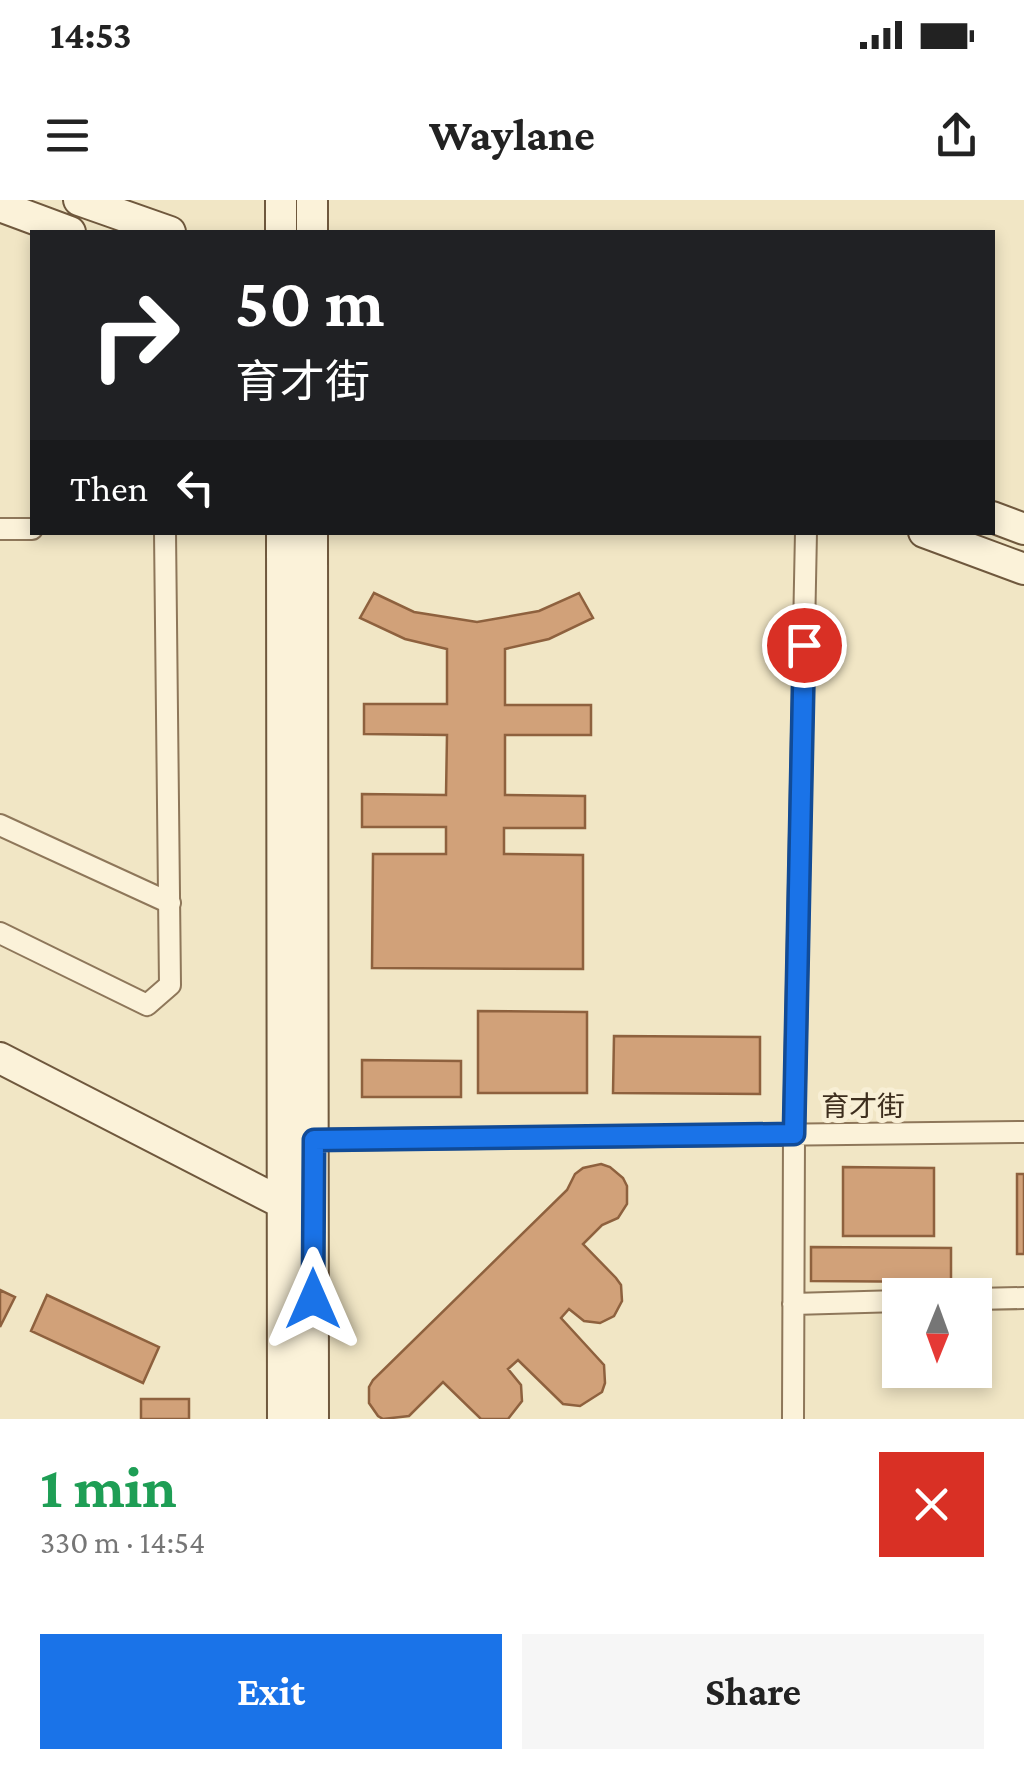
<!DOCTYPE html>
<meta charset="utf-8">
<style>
body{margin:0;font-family:"Crimson Pro","Noto Sans SC",serif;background:#f6f6f6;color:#222;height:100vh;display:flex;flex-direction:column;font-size:38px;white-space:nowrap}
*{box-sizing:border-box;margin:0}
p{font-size:32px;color:#767676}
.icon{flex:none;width:55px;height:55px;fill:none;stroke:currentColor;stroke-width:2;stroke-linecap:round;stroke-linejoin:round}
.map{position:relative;height:1219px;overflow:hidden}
.panel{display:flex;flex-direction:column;background:#fff;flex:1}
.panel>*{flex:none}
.hud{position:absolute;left:30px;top:30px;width:965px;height:305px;border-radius:0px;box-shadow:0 5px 15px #0003;background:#202124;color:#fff;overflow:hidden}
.needle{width:65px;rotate:181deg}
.fabs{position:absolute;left:882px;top:1078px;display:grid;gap:20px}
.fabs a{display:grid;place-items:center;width:110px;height:110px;border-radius:0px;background:#fff;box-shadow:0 5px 15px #0003;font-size:50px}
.pin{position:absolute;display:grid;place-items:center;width:85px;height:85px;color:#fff;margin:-42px;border:5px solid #fff;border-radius:50%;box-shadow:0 2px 10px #0007}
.me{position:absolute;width:110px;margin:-55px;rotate:0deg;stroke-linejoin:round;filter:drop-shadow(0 0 8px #0008)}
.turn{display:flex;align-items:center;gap:35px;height:210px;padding:0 40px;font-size:45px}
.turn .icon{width:130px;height:130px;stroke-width:2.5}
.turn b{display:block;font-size:70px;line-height:85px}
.then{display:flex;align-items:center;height:95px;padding:0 40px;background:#0003;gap:20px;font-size:38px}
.round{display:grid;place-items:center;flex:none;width:105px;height:105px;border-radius:0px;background:#f6f6f6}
.overview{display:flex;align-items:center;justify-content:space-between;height:170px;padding:0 40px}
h1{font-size:60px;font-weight:700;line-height:75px;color:#1e9e55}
.action{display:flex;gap:20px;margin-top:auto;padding:20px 40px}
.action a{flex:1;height:115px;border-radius:0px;background:#1a73e8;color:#fff;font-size:40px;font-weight:700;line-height:115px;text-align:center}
.action a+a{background:#f6f6f6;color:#222}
.status{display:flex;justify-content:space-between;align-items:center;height:70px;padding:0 50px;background:#fff;direction:ltr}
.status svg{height:28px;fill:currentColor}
header{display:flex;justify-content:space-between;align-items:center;height:130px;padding:0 40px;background:#fff;font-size:45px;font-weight:700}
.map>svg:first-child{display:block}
.building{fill:#d1a179;stroke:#8e613e;stroke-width:2.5}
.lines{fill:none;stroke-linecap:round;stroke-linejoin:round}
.street-casing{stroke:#8e775a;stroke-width:24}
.secondary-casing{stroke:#6f583d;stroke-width:34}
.street{stroke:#fbf2d9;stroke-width:20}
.secondary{stroke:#fbf2d9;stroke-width:30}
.route-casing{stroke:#114b97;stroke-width:25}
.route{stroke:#1a73e8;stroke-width:18}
.labels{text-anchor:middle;stroke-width:10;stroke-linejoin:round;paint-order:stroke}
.street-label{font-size:28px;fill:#3d2e1e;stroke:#f8efd5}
</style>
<div class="status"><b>14:53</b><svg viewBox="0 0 49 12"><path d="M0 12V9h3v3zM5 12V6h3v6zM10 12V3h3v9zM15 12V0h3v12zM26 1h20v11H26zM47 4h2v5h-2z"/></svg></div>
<header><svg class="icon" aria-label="menu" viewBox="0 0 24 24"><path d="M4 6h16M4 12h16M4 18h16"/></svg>Waylane<svg class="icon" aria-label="share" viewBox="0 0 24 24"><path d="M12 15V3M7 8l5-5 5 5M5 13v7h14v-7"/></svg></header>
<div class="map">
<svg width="1024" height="1219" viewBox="0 0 1024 1219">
<rect width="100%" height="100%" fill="#f1e6c5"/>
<path class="building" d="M 374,393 L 414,412 L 477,422 L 539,411 L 579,393 L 593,418 L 549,439 L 505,449 L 505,505 L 591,505 L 591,535 L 505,535 L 505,595 L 585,596 L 585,628 L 504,628 L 504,654 L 583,655 L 583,769 L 372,768 L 373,654 L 446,654 L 446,627 L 362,627 L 362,594 L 446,595 L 447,535 L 364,534 L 364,504 L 447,504 L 447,449 L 405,439 L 360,418 Z
M 478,811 L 587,812 L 587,893 L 478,893 Z
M 614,836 L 760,837 L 760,894 L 613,893 Z
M 362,860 L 461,861 L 461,897 L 362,897 Z
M 601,964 L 610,967 L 623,978 L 627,986 L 627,1004 L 618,1018 L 602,1025 L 583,1044 L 616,1078 L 621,1085 L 622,1101 L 614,1116 L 600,1123 L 584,1121 L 569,1109 L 561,1118 L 604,1165 L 605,1183 L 602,1192 L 580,1206 L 563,1204 L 518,1160 L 508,1169 L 521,1185 L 522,1201 L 508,1219 L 481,1219 L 443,1182 L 409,1216 L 383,1219 L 378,1216 L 369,1203 L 369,1187 L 373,1180 L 567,990 L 575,974 L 583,968 Z
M 843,967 L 934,968 L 934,1036 L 843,1036 Z
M 1017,974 L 1024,974 L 1024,1054 L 1017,1054 Z
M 811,1047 L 951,1048 L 951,1082 L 811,1081 Z
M 0,1090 L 15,1097 L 0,1127 Z
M 47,1095 L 159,1147 L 143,1183 L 31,1131 Z
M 141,1199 L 189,1199 L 189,1219 L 141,1219 Z"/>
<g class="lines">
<g class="street-casing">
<path id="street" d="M 0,329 L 32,329
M 0,625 L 170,703
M 0,733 L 147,805 L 170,785 L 165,332
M 300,940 L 1024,932
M 975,1099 L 1024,1098
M 793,1104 L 900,1101
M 793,1219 L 794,934 L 806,332"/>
</g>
<g class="secondary-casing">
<path id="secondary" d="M 79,0 L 170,32
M 0,6 L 70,32
M 281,32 L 281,0
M 312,32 L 312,0
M 992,317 L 1024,329
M 282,332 L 283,1219
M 312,332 L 313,1219
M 924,332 L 1024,369
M 0,858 L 284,1004"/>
</g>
<use href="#street" class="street"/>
<use href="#secondary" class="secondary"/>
</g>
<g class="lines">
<g class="route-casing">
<path id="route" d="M 313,1099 L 314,940 L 794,934 L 804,445"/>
</g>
<use href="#route" class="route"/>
</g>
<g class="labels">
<g class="street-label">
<text x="863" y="916">育才街</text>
</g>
</g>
</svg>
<div class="fabs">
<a><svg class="needle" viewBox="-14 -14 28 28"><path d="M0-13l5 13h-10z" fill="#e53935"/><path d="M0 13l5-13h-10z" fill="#767676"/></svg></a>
</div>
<div class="pin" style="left:804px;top:445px;background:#d93025"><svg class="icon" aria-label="arrive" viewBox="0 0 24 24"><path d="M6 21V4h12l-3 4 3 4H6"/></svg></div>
<svg class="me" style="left:313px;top:1099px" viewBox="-20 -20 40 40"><path d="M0-17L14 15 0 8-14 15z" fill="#1a73e8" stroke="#fff" stroke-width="4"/></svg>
<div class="hud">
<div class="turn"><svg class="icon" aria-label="right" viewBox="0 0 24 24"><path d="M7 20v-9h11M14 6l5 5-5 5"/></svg><div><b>50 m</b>育才街</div></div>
<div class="then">Then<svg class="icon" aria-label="left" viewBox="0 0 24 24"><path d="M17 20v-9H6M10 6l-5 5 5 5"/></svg></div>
</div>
</div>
<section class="panel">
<div class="overview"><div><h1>1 min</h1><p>330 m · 14:54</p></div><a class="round" style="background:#d93025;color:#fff"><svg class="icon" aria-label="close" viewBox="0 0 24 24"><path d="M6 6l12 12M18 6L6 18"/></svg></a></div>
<div class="action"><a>Exit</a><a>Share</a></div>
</section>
